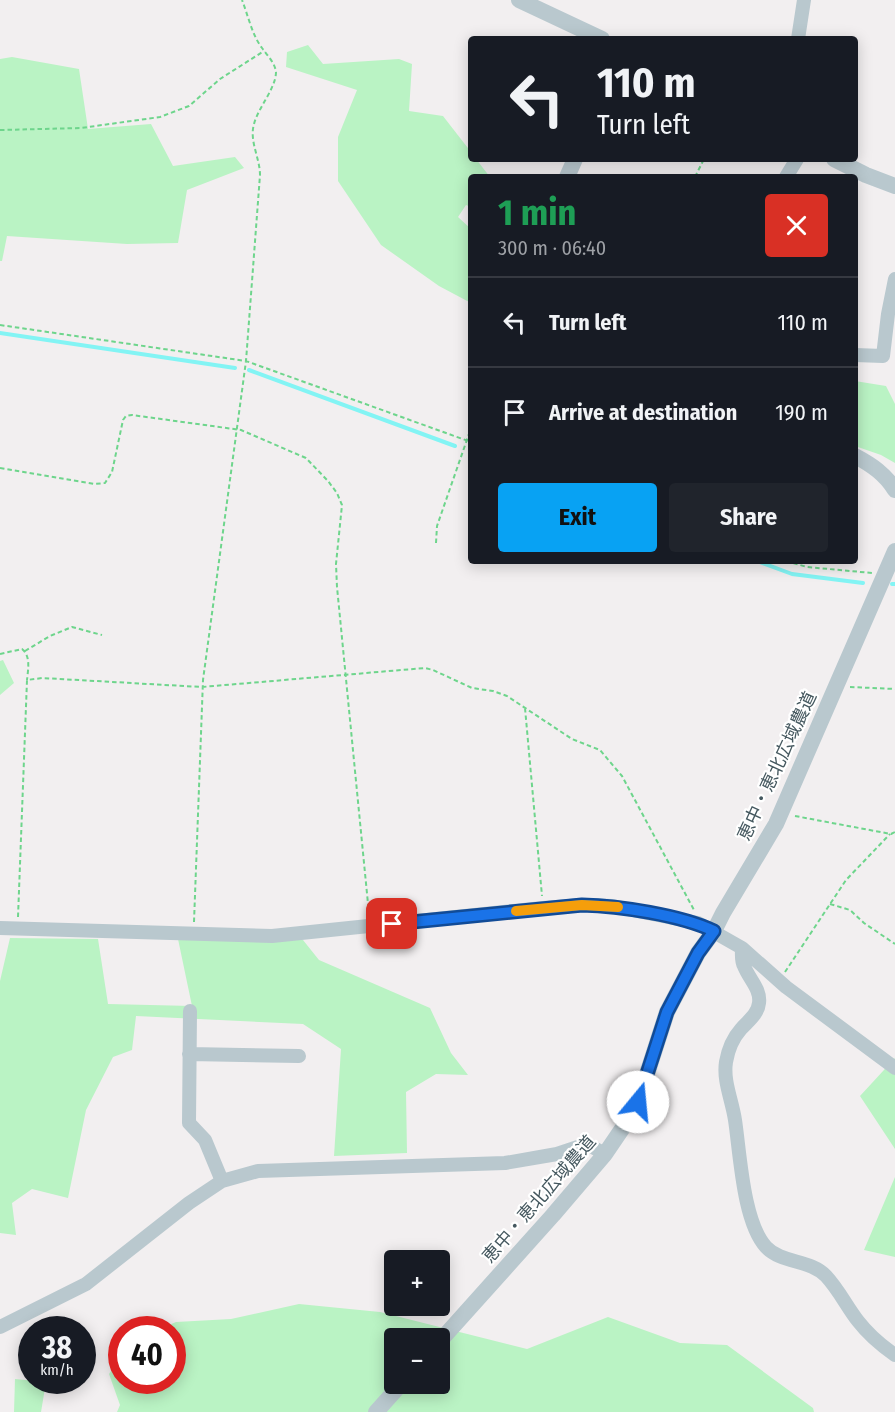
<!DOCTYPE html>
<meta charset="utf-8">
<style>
body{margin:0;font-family:"Fira Sans Condensed","Noto Sans JP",sans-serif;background:#20242c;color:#f1f3f6;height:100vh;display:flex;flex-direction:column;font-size:22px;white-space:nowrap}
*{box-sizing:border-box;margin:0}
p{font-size:20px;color:#9ea1a6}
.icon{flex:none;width:33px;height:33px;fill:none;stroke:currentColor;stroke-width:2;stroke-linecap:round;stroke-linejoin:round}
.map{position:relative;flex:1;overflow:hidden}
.drawer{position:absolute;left:468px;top:174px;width:390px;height:390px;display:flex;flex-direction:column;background:#171b24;border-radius:6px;box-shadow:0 3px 15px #0003}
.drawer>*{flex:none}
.hud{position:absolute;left:468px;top:36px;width:390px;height:126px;border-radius:6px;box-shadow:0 3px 15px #0003;background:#171b24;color:#f1f3f6;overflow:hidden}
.tools{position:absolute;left:384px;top:1250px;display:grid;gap:12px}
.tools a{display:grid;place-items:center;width:66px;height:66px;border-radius:6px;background:#171b24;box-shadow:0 3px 15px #0003;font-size:30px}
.speed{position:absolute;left:18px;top:1316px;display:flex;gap:12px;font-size:30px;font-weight:700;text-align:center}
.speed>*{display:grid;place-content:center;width:78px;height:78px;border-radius:50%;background:#171b24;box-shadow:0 3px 15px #0003;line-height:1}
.speed small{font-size:15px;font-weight:400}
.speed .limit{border:9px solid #d22;background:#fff;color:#111}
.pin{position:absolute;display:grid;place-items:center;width:51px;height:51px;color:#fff;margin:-26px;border-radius:12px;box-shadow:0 3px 9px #0006}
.me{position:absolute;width:66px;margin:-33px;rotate:17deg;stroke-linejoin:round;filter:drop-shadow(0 0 4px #0008)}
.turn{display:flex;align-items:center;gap:21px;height:126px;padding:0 30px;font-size:27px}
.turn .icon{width:78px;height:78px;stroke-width:2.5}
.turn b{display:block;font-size:42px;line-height:51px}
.round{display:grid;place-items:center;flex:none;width:63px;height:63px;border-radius:6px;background:#20242c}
.head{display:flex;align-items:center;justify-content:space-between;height:102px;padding:0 30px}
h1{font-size:36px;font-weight:700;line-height:45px;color:#1e9e55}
.button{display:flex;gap:12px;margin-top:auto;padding:12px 30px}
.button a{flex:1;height:69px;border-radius:6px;background:#08a2f3;color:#111;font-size:24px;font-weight:700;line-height:69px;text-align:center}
.button a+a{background:#20242c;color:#f1f3f6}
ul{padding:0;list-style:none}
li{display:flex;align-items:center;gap:18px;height:90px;padding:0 30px;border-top:2px solid #363941}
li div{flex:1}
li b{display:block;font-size:22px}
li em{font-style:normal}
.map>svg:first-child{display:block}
.green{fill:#baf3c4;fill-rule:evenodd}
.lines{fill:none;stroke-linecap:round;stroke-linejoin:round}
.stream{stroke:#83f4f4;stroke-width:4}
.path{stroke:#6ed58c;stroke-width:2;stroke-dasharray:4.5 3;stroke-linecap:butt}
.minor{stroke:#b9c8ce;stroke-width:14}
.tertiary{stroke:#b9c8ce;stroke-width:16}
.route-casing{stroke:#114b97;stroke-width:15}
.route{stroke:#1a73e8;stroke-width:10}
.slow{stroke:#f59e0b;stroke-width:10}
.labels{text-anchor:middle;stroke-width:4.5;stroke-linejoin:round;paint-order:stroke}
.street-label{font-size:18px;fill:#45585f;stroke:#fff}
</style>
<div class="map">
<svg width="895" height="1412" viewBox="0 0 895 1412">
<rect width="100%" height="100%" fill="#f2eff0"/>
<path class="green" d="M 308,45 L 323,64 L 399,59 L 412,64 L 409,111 L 443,116 L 471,152 L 471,159 L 476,159 L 490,177 L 471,177 L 471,207 L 466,205 L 458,217 L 471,229 L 471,303 L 439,286 L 381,245 L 338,181 L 338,137 L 357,90 L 286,67 L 287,52 Z
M 12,57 L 79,69 L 88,129 L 151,124 L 173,166 L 235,157 L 244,168 L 187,190 L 178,243 L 127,244 L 7,236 L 2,261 L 0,261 L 0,59 Z
M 855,381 L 886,386 L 895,404 L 895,463 L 881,455 L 855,446 Z
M 3,660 L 14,683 L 0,695 L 0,661 Z
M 10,938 L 98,939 L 108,1004 L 192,1006 L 178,939 L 303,940 L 319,960 L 430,1008 L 451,1053 L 468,1075 L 436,1074 L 406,1092 L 407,1153 L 334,1156 L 341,1049 L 303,1024 L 136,1016 L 132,1050 L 113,1057 L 86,1110 L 68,1198 L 32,1189 L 12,1203 L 16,1235 L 0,1233 L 0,981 Z
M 895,1058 L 895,1149 L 860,1096 Z
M 895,1177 L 895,1257 L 864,1250 Z
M 299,1304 L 380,1312 L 527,1349 L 608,1317 L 680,1343 L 727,1345 L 813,1408 L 814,1412 L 117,1412 L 120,1405 L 109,1374 L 121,1357 L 122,1380 L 172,1380 L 172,1329 L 160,1329 L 176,1322 L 231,1319 ZM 394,1338 L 440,1338 L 440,1383 L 394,1383 Z
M 15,1379 L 46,1382 L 41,1412 L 14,1412 Z"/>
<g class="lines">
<path class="stream" d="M 0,333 L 235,368
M 249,370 L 455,446
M 757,561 L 792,574 L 863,583
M 892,584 L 895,584"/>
<path class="path" d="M 0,130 L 81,128 L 160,117 L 189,106 L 220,79 L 264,51
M 695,177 L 704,159
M 0,325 L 246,361 L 471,442
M 0,468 L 94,484 L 105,483 L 112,472 L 123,420 L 126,416 L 132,415 L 241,430 L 306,458 L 328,481 L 337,493 L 342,505 L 336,564 L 337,587 L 369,914
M 436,543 L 437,526 L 471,428
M 786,561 L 807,567 L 872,573
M 25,651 L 50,636 L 72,627 L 102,635
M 0,654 L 22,649 C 31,656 28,670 27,680
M 850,687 L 895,689
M 525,708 L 542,896
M 795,816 L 891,834 L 895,832
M 830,904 L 850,910 L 864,923 L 895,944
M 18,917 L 27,680 L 42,678 L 202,687 L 425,668 L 433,670 L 472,688 L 493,691 L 507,696 L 572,739 L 600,750 L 622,776 L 694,910
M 194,922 L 203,680 L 246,361 L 260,175 C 260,158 249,141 254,124 C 258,108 276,88 276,72 C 275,63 267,55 262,48 C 252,35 248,15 242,0
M 785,972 L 846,880 L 890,834"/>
<path class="minor" d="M 798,39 L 804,0
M 786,177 L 797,159
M 855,355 L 883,356 L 888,314 L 895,279
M 0,928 L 272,936 L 543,908 L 582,905 L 612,906 L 698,923 L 742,948 L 786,987 L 895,1068
M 742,948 C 742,954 741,961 744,966 C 749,979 761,989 759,1003 C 758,1014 748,1021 741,1029 C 733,1038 728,1050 726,1062 C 723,1081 732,1100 735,1120 C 740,1153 743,1222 766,1247 C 782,1264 810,1259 826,1276 C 839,1290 847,1307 858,1321 C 868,1334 882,1346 895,1355
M 190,1011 L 189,1123 L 205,1140 L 222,1181
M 189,1054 L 299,1056
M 0,1327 L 86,1284 L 189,1203 L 222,1181 L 258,1171 L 505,1163 L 557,1154 L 587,1144 L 605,1154"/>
<path class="tertiary" d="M 519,0 L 602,39
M 834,159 L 866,175 L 895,186
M 567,177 L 575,159
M 855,456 C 872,465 885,474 895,490
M 440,1341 L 553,1215 L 605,1154 L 622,1129 L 638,1102 L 667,1012 L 698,953 L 714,931 L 723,913 L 776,824 L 895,551
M 376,1412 L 402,1383"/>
</g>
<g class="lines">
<g class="route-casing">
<path id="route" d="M 392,924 L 582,905 C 620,906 680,915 714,931 L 698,953 L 667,1012 L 638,1102"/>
</g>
<use href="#route" class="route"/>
<path class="slow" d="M 516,911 L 582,905 L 618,907"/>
</g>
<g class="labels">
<g class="street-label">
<text transform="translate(777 766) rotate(-65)" y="6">恵中・恵北広域農道</text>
<text transform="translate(539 1199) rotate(-49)" y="6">恵中・恵北広域農道</text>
</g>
</g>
</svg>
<div class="tools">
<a>+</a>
<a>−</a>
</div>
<div class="speed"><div>38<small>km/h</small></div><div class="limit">40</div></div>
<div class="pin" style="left:392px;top:924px;background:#d93025"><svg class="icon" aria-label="arrive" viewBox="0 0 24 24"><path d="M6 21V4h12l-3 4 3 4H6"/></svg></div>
<svg class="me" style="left:638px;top:1102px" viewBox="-20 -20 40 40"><circle r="19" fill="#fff"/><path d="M0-13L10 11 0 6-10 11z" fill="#1a73e8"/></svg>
<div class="hud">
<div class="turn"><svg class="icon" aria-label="left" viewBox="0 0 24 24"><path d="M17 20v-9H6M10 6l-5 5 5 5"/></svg><div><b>110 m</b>Turn left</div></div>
</div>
<section class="drawer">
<div class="head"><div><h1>1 min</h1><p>300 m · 06:40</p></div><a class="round" style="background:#d93025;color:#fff"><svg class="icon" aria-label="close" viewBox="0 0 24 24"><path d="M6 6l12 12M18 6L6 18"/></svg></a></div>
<ul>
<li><svg class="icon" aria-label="left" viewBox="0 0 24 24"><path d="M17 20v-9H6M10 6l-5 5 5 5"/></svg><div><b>Turn left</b></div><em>110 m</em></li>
<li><svg class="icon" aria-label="arrive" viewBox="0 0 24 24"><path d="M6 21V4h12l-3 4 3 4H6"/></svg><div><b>Arrive at destination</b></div><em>190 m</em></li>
</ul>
<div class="button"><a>Exit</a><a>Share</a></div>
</section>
</div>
